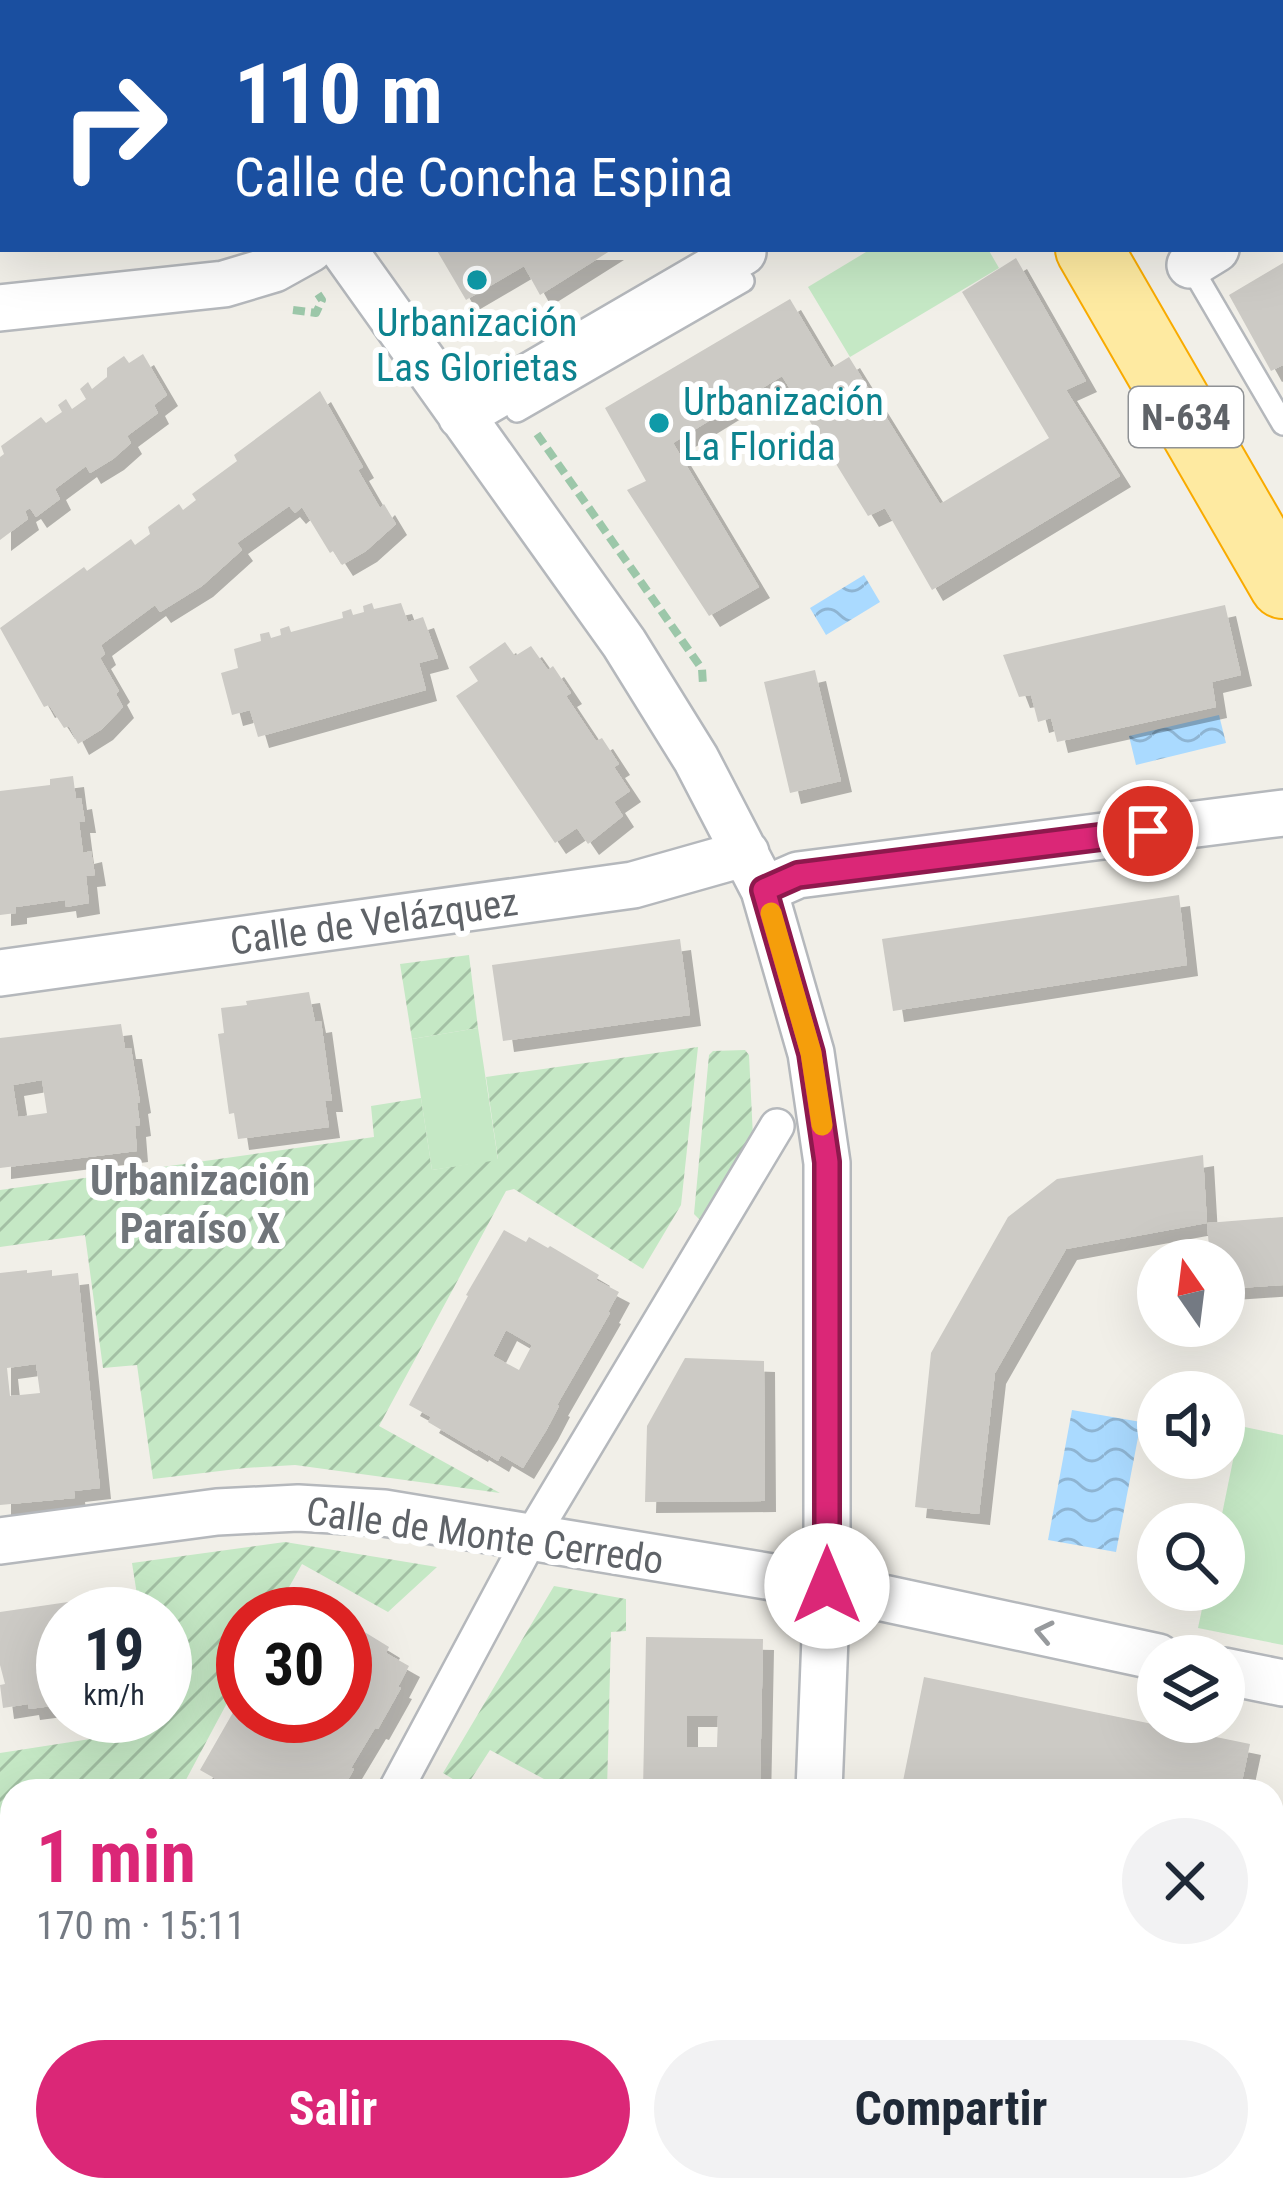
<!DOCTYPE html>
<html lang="es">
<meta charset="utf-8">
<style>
body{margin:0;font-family:"Roboto Condensed",sans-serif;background:#f2f2f3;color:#1f2937;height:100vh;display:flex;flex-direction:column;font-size:45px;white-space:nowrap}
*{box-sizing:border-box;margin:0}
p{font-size:39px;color:#747a83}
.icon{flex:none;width:66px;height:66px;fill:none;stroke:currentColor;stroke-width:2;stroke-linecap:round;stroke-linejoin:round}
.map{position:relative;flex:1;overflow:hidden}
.side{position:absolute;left:0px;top:1779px;width:1284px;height:423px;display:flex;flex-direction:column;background:#fff;border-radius:36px 36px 0 0;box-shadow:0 12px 48px #0002}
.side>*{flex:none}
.hud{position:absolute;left:0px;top:0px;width:1284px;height:252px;box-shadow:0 12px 48px #0002;background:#1a4fa0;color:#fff;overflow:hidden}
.needle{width:78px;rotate:346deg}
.tools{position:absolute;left:1137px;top:1239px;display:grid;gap:24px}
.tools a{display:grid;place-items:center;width:108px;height:108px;border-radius:50%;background:#fff;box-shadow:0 12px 48px #0002;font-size:60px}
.speed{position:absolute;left:36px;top:1587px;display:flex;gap:24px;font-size:60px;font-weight:700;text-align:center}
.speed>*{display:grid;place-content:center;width:156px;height:156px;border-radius:50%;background:#fff;box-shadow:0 12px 48px #0002;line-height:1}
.speed small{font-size:30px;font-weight:400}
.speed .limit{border:18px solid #d22;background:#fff;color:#111}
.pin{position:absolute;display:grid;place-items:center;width:102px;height:102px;color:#fff;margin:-51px;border:6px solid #fff;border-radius:50%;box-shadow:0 3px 12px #0007}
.me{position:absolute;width:132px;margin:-66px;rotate:0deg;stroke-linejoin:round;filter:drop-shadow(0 0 9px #0008)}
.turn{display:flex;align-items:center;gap:42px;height:252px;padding:0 36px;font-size:54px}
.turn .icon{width:156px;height:156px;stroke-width:2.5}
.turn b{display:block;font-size:84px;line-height:102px}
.round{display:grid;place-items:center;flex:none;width:126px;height:126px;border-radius:63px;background:#f2f2f3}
.summary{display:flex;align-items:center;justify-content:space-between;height:204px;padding:0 36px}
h1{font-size:72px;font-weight:700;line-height:90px;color:#db2777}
.cta{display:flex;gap:24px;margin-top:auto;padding:24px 36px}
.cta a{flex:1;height:138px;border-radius:72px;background:#db2777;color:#fff;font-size:48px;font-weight:700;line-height:138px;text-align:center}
.cta a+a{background:#f2f2f3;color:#1f2937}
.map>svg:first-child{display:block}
.garden{fill:url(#garden-furrows)}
.pitch{fill:#c5e8c5}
.water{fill:url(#water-waves)}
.building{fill:#cccac5;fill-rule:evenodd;filter:url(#shadow)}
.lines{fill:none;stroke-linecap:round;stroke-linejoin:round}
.service-casing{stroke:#b5b8bc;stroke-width:26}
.pedestrian-casing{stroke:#b5b8bc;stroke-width:38}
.minor-casing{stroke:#b5b8bc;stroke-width:50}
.trunk-casing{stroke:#f9ab00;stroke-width:70}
.path{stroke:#9cc7a9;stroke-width:8;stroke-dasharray:12 6;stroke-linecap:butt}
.service{stroke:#fff;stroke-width:21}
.pedestrian{stroke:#fff;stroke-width:33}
.minor{stroke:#fff;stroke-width:45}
.trunk{stroke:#feeaa1;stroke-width:66}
.oneway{stroke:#979a9d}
.route-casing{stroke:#8e194d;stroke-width:30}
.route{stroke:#db2777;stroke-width:21}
.slow{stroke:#f59e0b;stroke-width:21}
.culture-dot{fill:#0f9aa8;stroke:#fff;stroke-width:4.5}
.labels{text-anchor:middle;stroke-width:12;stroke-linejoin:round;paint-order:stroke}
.shield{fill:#fff;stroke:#8f9295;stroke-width:3}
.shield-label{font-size:36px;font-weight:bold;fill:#5f6368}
.culture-label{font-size:39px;fill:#0d838f;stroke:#fff}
.street-label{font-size:39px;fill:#5f6368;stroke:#fff}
.neighbourhood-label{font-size:42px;font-weight:bold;fill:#70757a;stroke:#fff}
</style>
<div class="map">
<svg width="1283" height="2201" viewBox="0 0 1283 2201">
<defs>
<pattern id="garden-furrows" width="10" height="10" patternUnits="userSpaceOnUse" patternTransform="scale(3)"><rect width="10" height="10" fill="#c5e8c5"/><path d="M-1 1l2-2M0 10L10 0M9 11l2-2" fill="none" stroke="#a3c0a4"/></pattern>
<pattern id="water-waves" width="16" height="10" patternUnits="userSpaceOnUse" patternTransform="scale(3)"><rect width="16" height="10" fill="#aadaff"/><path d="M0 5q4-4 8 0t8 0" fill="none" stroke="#8eb4d2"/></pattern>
<filter id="shadow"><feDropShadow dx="11" dy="11" stdDeviation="0" flood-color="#0004"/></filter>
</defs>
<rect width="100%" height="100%" fill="#f1efe8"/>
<path class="garden" d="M 469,955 L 478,1028 L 412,1039 L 400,964 Z
M 698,1047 L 681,1205 L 643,1269 L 514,1189 L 506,1191 L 379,1426 L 500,1493 L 295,1465 L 245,1468 L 153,1479 L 137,1365 L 103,1368 L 85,1235 L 0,1247 L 0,1190 L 374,1137 L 371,1106 L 421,1098 L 432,1170 L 498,1159 L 486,1077 Z
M 745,1050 L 749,1055 L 753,1137 L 704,1219 L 699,1219 L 694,1214 L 709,1055 L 713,1051 Z
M 285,1542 L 437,1567 L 388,1612 L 302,1564 L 274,1614 L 243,1614 L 243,1673 L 180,1791 L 12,1791 L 12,1910 L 0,1826 L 0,1753 L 129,1733 L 138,1716 L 165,1716 L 165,1614 L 140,1614 L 132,1563 Z
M 554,1586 L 626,1599 L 626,1631 L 611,1632 L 607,1791 L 560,1791 L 557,1786 L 490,1750 L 466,1787 L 443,1773 Z
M 509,2190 L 597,2190 L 597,2201 L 533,2201 Z"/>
<path class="pitch" d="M 871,249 L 988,249 L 999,268 L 850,357 L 808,287 Z
M 478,1028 L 498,1160 L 432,1170 L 412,1039 Z
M 1240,1426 L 1283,1435 L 1283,1645 L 1198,1628 L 1206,1590 L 1224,1590 L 1224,1524 L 1220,1524 Z"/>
<path class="water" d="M 864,575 L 880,602 L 826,635 L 810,608 Z
M 1219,715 L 1226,743 L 1136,765 L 1129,736 Z
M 1072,1410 L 1141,1422 L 1116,1552 L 1048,1540 Z"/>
<path class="building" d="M 436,249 L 613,249 L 540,295 L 524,266 L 466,300 Z
M 1016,258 L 1086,381 L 1066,390 L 1120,476 L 932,590 L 885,508 L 868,516 L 782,376 L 673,443 L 759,587 L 709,616 L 627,490 L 646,481 L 605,408 L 790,299 L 831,368 L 849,357 L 940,504 L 1049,438 L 962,292 Z
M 1283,263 L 1283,365 L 1271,371 L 1229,295 Z
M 143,354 L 167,395 L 154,405 L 158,413 L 127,436 L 131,443 L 113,459 L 90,473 L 86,466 L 55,489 L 60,499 L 36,517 L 30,508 L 25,511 L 28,519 L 0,540 L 0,457 L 4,454 L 1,446 L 41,417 L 46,423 L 62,412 L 58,405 L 66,399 L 72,409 L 86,399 L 80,389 L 88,382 L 92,389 L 107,377 L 107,368 L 124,356 L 129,363 Z
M 320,391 L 363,467 L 358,470 L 380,508 L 384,504 L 396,524 L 366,551 L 342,565 L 333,551 L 330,553 L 302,507 L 295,513 L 289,506 L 237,543 L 242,550 L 202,586 L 160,612 L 155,605 L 101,645 L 105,654 L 100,658 L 119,691 L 116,694 L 123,707 L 102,729 L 78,744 L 69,726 L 64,728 L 49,705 L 44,707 L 0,628 L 84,567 L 87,571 L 131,539 L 135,545 L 150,534 L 148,527 L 179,504 L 183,510 L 196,500 L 192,494 L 237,461 L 234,455 Z
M 372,603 L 374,609 L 401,603 L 408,622 L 423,617 L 438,658 L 419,663 L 426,690 L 258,737 L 250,710 L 232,715 L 221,673 L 238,668 L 234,649 L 261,641 L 260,634 L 269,632 L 271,638 L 281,635 L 280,629 L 289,626 L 291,632 L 343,618 L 342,612 L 351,609 L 353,615 L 364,612 L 363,606 Z
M 1225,605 L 1241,675 L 1212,682 L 1216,707 L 1057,742 L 1051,718 L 1038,722 L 1031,695 L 1019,697 L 1003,655 Z
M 505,642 L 515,656 L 531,646 L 548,670 L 553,666 L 571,693 L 566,696 L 596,741 L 602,738 L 619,764 L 614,767 L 630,791 L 614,802 L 623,816 L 588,844 L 577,828 L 555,843 L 456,696 L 478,681 L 469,667 Z
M 815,670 L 841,781 L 790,793 L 764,682 Z
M 73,776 L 76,799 L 81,798 L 85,822 L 79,822 L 83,853 L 91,851 L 95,875 L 86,876 L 89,903 L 66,907 L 65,900 L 16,907 L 16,913 L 0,915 L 0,791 L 50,785 L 50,779 Z
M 1179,895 L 1187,965 L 893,1011 L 882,939 Z
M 680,939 L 690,1015 L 503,1041 L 492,965 Z
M 309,992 L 315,1022 L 321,1021 L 332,1101 L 325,1101 L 329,1127 L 238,1139 L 234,1113 L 229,1114 L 218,1034 L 224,1033 L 221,1008 L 247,1005 L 246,1001 Z
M 121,1024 L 125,1048 L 131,1048 L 140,1102 L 137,1103 L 140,1125 L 135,1126 L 137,1151 L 0,1168 L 0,1038 ZM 42,1080 L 47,1113 L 18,1117 L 13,1085 Z
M 1203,1155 L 1207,1223 L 1066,1249 L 995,1373 L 979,1514 L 915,1507 L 931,1353 L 1008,1217 L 1057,1179 Z
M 1283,1217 L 1283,1285 L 1224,1289 L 1224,1260 L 1210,1260 L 1207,1223 Z
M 504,1230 L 526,1242 L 529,1237 L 548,1248 L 550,1246 L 599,1275 L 596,1280 L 619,1292 L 608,1312 L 610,1313 L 557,1405 L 559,1406 L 547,1429 L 523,1468 L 501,1455 L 498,1461 L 478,1449 L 477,1451 L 428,1422 L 431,1417 L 409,1405 L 468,1296 L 466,1295 ZM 506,1330 L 532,1345 L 519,1370 L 493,1356 Z
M 27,1270 L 27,1273 L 52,1270 L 52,1276 L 78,1273 L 100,1488 L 74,1491 L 75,1498 L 0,1505 L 0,1273 ZM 36,1364 L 40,1393 L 10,1396 L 7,1368 Z
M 685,1358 L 764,1361 L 765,1501 L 645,1502 L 647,1426 Z
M 109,1596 L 110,1600 L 117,1599 L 119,1614 L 63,1614 L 63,1699 L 52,1701 L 52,1706 L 29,1709 L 28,1704 L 3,1708 L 0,1685 L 5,1684 L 0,1665 L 0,1612 Z
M 296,1602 L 317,1614 L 289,1614 Z
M 345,1620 L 389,1647 L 386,1653 L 409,1666 L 398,1687 L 401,1688 L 378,1729 L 375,1728 L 351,1768 L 354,1769 L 342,1791 L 237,1791 L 200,1770 L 243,1695 L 243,1716 L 288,1716 L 283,1725 L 308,1740 L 322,1716 L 345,1716 Z
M 646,1637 L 763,1639 L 760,1791 L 643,1791 ZM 687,1716 L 718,1716 L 717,1747 L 687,1747 Z
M 924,1677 L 1250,1744 L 1240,1791 L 901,1791 Z
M 0,2091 L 12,2091 L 12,2183 L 0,2182 Z
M 614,2190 L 755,2190 L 755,2201 L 613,2201 Z
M 852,2190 L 1158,2190 L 1155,2201 L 850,2201 Z"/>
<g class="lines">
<g class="service-casing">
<path id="service" d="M 1190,265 L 1283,424
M 517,411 L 743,281
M 131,2201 L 142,2190"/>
</g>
<g class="pedestrian-casing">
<path id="pedestrian" d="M 395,1791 L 531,1537 L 777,1126"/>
</g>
<g class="minor-casing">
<path id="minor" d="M 171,0 L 173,3
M 1100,3 L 1107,0
M 1281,209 L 1283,208
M 343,249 L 624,643 L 696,759 L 764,890 L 811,1053 L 827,1163 L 827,1586 L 819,1791
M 1190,265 L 1216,249
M 0,308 L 224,284 L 274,269 L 310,249
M 461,416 L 743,252 L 741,249
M 764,890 L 798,875 L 1283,813
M 0,973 L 633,885 L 746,853
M 0,1541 L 217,1512 L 298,1508 L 384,1513 L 827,1586 L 1158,1657
M 1224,1671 L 1283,1683
M 0,1989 L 12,2000
M 396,2190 L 419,2201
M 804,2201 L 804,2190"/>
</g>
<g class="trunk-casing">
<path id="trunk" d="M 945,0 L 947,3
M 1089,249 L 1283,585"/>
</g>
<path class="path" d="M 99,0 L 101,3
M 109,0 L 111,3
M 1203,3 L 1210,0
M 293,310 L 316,313 L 322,300 L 318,294
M 537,434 L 702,669 L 703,685"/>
<use href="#service" class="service"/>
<use href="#pedestrian" class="pedestrian"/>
<use href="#minor" class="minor"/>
<use href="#trunk" class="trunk"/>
</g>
<defs><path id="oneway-chevron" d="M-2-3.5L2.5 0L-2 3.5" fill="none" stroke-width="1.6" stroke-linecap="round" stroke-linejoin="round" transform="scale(3)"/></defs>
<use class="oneway" href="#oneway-chevron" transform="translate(1044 1632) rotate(-168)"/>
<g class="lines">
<g class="route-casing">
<path id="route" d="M 827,1586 L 827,1162 L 811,1053 L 764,890 L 798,875 L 1148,831"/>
</g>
<use href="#route" class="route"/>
<path class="slow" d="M 771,913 L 811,1053 L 822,1125"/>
</g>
<g class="culture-dot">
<circle cx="477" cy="280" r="12"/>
<circle cx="659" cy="423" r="12"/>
</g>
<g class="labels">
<rect class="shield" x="1129" y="387" width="114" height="60" rx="9"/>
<g class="shield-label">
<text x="1186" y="430">N-634</text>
</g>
<g class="culture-label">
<text x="477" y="336">Urbanización<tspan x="477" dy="45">Las Glorietas</tspan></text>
<text x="683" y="415" text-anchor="start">Urbanización<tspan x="683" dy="45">La Florida</tspan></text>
</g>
<g class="street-label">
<text transform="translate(374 921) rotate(-8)" y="14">Calle de Velázquez</text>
<text transform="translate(485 1535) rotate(8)" y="14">Calle de Monte Cerredo</text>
</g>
<g class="neighbourhood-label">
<text x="200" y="1195">Urbanización<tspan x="200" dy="48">Paraíso X</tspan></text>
</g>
</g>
</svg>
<div class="tools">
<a><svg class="needle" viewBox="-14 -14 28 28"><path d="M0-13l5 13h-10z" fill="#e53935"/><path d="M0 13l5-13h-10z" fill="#747a83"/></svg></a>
<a><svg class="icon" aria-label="sound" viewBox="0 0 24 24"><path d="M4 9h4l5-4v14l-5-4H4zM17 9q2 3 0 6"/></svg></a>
<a><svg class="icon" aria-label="search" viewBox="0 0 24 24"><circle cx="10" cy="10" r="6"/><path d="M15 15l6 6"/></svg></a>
<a><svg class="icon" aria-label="layers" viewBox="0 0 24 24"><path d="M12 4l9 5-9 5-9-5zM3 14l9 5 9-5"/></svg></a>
</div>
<div class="speed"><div>19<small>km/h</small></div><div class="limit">30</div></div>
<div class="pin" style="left:1148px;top:831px;background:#d93025"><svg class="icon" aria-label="arrive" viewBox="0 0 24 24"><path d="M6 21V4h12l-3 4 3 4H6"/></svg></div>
<svg class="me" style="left:827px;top:1586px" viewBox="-20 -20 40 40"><circle r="19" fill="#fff"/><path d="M0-13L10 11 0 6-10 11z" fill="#db2777"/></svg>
<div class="hud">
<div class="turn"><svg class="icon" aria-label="right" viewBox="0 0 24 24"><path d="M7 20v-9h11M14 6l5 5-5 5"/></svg><div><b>110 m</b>Calle de Concha Espina</div></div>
</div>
<section class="side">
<div class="summary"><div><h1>1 min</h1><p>170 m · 15:11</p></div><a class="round"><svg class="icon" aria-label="close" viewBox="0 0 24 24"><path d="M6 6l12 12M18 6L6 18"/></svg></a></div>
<div class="cta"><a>Salir</a><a>Compartir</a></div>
</section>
</div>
